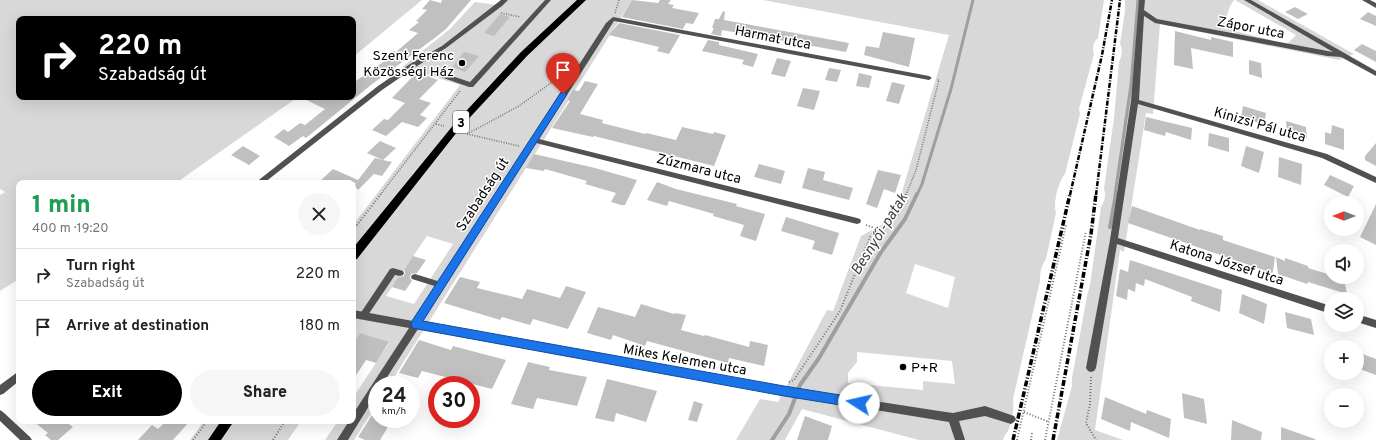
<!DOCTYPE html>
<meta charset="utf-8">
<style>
body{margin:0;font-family:Overpass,sans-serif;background:#f6f6f6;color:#222;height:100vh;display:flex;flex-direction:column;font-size:15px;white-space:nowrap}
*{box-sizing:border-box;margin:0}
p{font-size:13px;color:#767676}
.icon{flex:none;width:22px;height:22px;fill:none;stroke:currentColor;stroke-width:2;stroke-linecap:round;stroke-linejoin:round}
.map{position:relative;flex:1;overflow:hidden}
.side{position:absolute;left:16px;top:180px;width:340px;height:244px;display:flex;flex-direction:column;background:#fff;border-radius:8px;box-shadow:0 4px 16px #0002}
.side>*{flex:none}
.banner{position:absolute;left:16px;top:16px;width:340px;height:84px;border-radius:8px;box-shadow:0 4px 16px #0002;background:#000;color:#fff;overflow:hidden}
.needle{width:26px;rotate:270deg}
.tools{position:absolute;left:1324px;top:196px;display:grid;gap:8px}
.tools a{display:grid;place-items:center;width:40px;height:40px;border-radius:50%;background:#fff;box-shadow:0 4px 16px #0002;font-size:20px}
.speed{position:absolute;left:368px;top:376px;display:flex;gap:8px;font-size:20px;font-weight:700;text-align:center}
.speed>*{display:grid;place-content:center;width:52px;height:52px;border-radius:50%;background:#fff;box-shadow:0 4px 16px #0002;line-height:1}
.speed small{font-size:10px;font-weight:400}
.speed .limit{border:6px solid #d22;background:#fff;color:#111}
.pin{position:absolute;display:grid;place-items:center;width:34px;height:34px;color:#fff;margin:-41px -17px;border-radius:50% 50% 50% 0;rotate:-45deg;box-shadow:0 0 4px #0007}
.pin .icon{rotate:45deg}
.me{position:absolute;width:44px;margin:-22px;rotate:280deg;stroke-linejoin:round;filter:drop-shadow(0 0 3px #0008)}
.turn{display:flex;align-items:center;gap:14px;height:84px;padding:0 16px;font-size:18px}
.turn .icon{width:52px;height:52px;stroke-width:2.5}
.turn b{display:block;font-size:28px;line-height:34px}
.round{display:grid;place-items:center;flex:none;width:42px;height:42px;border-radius:21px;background:#f6f6f6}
.headline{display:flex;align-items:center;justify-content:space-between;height:68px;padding:0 16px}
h1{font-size:24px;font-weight:800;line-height:30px;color:#1e9e55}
.action{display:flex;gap:8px;margin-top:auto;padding:8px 16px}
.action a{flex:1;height:46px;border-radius:24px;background:#000;color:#fff;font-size:16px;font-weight:800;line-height:46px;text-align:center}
.action a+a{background:#f6f6f6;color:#222}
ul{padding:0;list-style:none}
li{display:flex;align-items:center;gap:12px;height:52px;padding:0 16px;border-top:1px solid #e0e0e0}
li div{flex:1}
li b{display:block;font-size:15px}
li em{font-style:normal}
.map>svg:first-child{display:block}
.green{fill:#d8d8d8;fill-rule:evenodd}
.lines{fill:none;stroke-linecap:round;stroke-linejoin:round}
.stream-far1{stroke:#9f9f9f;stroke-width:3}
.stream{stroke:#9f9f9f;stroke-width:4}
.building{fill:#c0c0c0}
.primary-casing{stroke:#dbdbdb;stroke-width:2}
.path-far1{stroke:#737373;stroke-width:1.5;stroke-dasharray:1 1.5;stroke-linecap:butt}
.path{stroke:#737373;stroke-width:2;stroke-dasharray:1 2;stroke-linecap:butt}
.service{fill:#515151;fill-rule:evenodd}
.minor{fill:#515151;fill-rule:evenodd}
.primary{fill:#000;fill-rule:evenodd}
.rail-far1{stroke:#000;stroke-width:2.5;stroke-dasharray:5 1.5 1 1.5;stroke-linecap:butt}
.rail{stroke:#000;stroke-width:3.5;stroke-dasharray:6 2 1 2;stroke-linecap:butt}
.route{fill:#1a73e8;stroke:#114b97}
.poi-dot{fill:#000;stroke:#fff;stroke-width:1.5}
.labels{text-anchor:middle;stroke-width:3;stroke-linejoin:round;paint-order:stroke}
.shield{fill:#fff;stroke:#4c4c4c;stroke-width:1}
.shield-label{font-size:13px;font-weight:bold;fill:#000}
.street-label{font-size:14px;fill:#000;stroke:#fff}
.poi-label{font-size:14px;fill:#000;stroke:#fff;text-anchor:end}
.water-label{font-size:15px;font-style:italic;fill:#404040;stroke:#fff}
</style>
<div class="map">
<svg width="1376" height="440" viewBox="0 0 1376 440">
<rect width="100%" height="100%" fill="#fff"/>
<path class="green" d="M 0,0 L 422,0 L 353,57 L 353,19 L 19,19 L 19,97 L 298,97 L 176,183 L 19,183 L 19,279 L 0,291 L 0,195 L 5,192 L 0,189 Z
M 501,0 L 632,0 L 389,385 L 377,385 L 377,404 L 354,440 L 325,440 L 338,421 L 353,421 L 353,398 L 389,343 L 360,333 L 353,344 L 353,225 L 460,85 L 402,67 L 450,29 L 475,2 L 497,5 ZM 427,236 L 453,244 L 414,304 L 386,296 Z
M 763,0 L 1104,0 L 1098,38 C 1093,42 1092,49 1094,54 L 1079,109 L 1080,114 L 1065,174 C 1058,182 1053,203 1056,213 L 1046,259 C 1041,266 1040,273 1040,281 L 1013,399 C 1014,409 1013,419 1009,429 C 1007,433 1004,435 1003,440 L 919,440 L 802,409 L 785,440 L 736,440 L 760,399 L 778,402 L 827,310 L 833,311 L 861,236 L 894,218 L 949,35 ZM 915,264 L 955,277 L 948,308 L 906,293 ZM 857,352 L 952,361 L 955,384 L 923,381 L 923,390 L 848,383 L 848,373 L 857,362 Z
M 1125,0 L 1234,0 L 1230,6 L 1223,28 L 1287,44 L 1296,35 L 1235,0 L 1258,0 L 1354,54 L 1339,60 L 1160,24 L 1153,114 L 1146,113 L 1124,252 L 1120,250 L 1095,430 L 1123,440 L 1057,440 L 1072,386 L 1072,378 L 1087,296 L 1090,285 L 1101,207 C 1105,201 1106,195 1104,188 L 1114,118 L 1119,62 C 1122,56 1123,49 1120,44 L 1125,11 Z
M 204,421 L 301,421 L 288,440 L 190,440 Z"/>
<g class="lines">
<path class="stream-far1" d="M 917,195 L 922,184 L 951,89 L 973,0
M 1115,195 L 1131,85 L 1138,0"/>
<path class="stream" d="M 1110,227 L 1116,194
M 772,440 L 789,414 L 800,385 L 819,358 L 881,252 L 905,219 L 917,194"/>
</g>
<path class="building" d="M 430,0 L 441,3 L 442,0 L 471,0 L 446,29 L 436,37 L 371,85 L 306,138 L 303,136 L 289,146 L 274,137 L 284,129 L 288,132 L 300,123 L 305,125 L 325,109 L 300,97 L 353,97 L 353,83 L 386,60 L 383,58 L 394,51 L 396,52 L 418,33 L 409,30 L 419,22 L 416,21 L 427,10 L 422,9 Z
M 632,0 L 658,3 L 660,0 L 671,0 L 668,4 L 674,5 L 672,8 L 699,13 L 693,24 L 686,23 L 683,29 L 622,17 Z
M 1295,7 L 1308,14 L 1298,19 L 1285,12 Z
M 723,11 L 725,12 L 724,20 L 849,43 L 846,52 L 722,30 L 721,36 L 711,34 L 714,28 L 712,28 L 715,19 L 719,19 Z
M 1368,12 L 1376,16 L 1376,26 L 1360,19 Z
M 500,14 L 510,17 L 494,36 L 484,33 Z
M 619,23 L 680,35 L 669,54 L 657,51 L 659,47 L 609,35 Z
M 1175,31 L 1211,40 L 1211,37 L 1233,42 L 1233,57 L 1191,48 L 1193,69 L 1174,65 Z
M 883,32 L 915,38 L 909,67 L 864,55 L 866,46 L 879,48 Z
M 708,40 L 719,42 L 719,45 L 758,54 L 753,67 L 742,64 L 744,60 L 702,51 Z
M 1362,44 L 1376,51 L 1376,62 L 1354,50 Z
M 464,52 L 479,56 L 465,72 L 452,67 Z
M 777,58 L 791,61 L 785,77 L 771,74 Z
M 1249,60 L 1261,63 L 1262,78 L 1249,74 Z
M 829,68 L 841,70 L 837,82 L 825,80 Z
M 417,72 L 438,80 L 419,99 L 431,103 L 420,115 L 427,118 L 418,127 L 402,122 L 386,136 L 372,130 L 384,119 L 388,120 L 405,103 L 392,98 Z
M 859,73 L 872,76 L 869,88 L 856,86 Z
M 585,81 L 598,84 L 580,114 L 603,120 L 602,123 L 645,134 L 646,133 L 676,140 L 682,127 L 713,134 L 714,132 L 726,135 L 714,166 L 594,136 L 593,137 L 552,128 L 570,101 L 567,100 L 573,90 L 579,91 Z
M 892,82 L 905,85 L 899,104 L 886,101 Z
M 803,88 L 820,91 L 814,110 L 797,106 Z
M 1243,106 L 1266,113 L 1264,125 L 1241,117 Z
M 1146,117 L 1192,128 L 1191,140 L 1166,132 L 1165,136 L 1144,130 Z
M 1286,121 L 1306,127 L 1307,138 L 1287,132 Z
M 1332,125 L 1344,129 L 1344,150 L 1325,144 L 1325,132 L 1331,134 Z
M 1209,133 L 1229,138 L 1229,152 L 1208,146 Z
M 380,141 L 396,148 L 383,160 L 392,162 L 382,176 L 374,174 L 358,190 L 354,186 L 356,183 L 318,183 L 333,169 L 358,180 L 375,158 L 383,160 L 367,153 Z
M 1376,143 L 1376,166 L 1365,160 L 1365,156 Z
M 243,146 L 260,156 L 249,165 L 231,155 Z
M 1246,146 L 1264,152 L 1259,173 L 1241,166 Z
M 534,154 L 595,168 L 637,180 L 625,205 L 621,205 L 611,202 L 616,193 L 585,184 L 587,181 L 545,169 L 544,171 L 526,168 Z
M 1279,157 L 1302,164 L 1301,185 L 1278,177 Z
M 759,164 L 785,171 L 781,184 L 754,177 Z
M 808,168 L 825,172 L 823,180 L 853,188 L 849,200 L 802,188 Z
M 878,170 L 901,175 L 895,193 L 884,189 L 877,208 L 866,204 Z
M 1330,175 L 1354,186 L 1348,197 L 1324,185 Z
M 657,182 L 676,189 L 737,204 L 736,206 L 765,214 L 756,241 L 740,236 L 744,225 L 713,216 L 714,214 L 669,201 L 667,206 L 647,200 Z
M 1376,204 L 1376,245 L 1360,237 Z
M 1132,206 L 1200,230 L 1200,229 L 1223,236 L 1223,240 L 1275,257 L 1273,272 L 1272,273 L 1128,223 Z
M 786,217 L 839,233 L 832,255 L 812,249 L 815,241 L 781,231 Z
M 413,256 L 426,260 L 417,273 L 411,274 L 410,278 L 412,281 L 405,291 L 392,287 L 398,277 L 404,276 L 405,272 L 404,270 Z
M 1276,257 L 1285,261 L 1285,258 L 1308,266 L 1308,268 L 1331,275 L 1331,277 L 1344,278 L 1347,294 L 1308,282 L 1307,284 L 1278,274 Z
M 1130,260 L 1222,290 L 1220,312 L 1191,301 L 1192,297 L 1145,279 L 1144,286 L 1136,283 L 1135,292 L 1128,289 L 1127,300 L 1116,296 L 1120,269 L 1128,272 Z
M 460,277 L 480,282 L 477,288 L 522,299 L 527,289 L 560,298 L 566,286 L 586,292 L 568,329 L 533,319 L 530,325 L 502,317 L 500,320 L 444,303 Z
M 1242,294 L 1267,304 L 1264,324 L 1239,313 Z
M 641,304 L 674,314 L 675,313 L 686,315 L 681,330 L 704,336 L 705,335 L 749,347 L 750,341 L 768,345 L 764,366 L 729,358 L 728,363 L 647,341 L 645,346 L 613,335 L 611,340 L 587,333 L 598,307 L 635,317 Z
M 1285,312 L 1311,319 L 1314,335 L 1287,328 Z
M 360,333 L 389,342 L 376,363 L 366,360 L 353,380 L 353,344 Z
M 419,340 L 451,350 L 453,346 L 506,360 L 492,389 L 422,371 L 418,378 L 399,373 Z
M 1357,352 L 1376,359 L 1376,375 L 1357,368 Z
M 528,362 L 550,367 L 549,370 L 587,377 L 577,406 L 537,398 L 533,409 L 511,404 Z
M 607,379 L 657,391 L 646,422 L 616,413 L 614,422 L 595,418 Z
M 1182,393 L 1204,399 L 1207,424 L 1184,418 Z
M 1105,397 L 1146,414 L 1147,410 L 1171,419 L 1169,438 L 1131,422 L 1130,431 L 1101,419 Z
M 694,401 L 703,404 L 697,422 L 688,420 Z
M 372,415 L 377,417 L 377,419 L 383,419 L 391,422 L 380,440 L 365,440 L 358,437 Z
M 805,416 L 832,426 L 828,440 L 797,440 Z
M 1232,420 L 1262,432 L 1261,440 L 1231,440 Z
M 33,421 L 65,421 L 73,427 L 58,440 L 51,440 L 45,435 L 48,433 Z
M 166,421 L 190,421 L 173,440 L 138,440 L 152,425 L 158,429 Z
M 1281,427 L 1315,439 L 1315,440 L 1281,440 Z"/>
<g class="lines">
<g class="primary-casing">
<path id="primary" d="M 577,0 L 586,0 L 527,56 L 461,127 L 357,259 L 353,260 L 353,248 L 455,123 L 521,52 Z
M 221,421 L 234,421 L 221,440 L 208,440 Z"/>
</g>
<path class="path-far1" d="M 501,13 L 520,17
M 615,13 L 619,0
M 436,124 L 444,126
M 467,134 L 519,106 L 566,72
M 467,134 L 519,146
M 380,195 L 460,91
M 906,195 L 916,170 L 939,80 L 937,80"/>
<path class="path" d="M 866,225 L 880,230
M 353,230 L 381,194
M 1091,377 L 1090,404 L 1086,423 L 1096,440
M 789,382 L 794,380 L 840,311 L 870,237 L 896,218 L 906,194
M 1024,412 L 1049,422
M 193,440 L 207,421
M 273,440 L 285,421
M 1017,440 L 1066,225
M 1031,440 L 1032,433
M 1045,440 L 1086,231"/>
<path class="service" d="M 393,268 L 403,271 L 404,273 L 403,275 L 400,276 L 395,275 L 366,318 L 363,319 L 360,318 L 359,316 L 360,314 L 390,269 Z
M 415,274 L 444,283 L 445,285 L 444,287 L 441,288 L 412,279 L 411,277 L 412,275 Z"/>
<path class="minor" d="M 501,0 L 508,0 L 502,6 L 446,48 L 414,68 L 382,90 L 264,183 L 255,183 L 378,86 L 410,64 L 442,46 Z
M 545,0 L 551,0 L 473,87 L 469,87 L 435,75 L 435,71 L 437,71 L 470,82 Z
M 1139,0 L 1145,0 L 1144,10 L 1157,19 L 1333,52 L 1244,0 L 1251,0 L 1376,71 L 1376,76 L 1341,57 L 1327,56 L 1155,23 L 1144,16 L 1139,100 L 1327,154 L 1376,177 L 1376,183 L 1322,158 L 1138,104 L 1118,238 L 1331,306 L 1331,314 L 1117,244 L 1096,368 L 1094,371 L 1091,372 L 1088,371 L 1086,368 L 1110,240 L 1131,101 Z
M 1362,0 L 1370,0 L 1376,3 L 1376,8 Z
M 613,17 L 929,76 L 932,78 L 929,80 L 614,21 L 539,139 L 857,218 L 860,219 L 861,221 L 860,223 L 857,224 L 536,143 L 422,322 L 784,387 L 939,411 L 953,413 L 985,406 L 1014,416 L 1016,419 L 1014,422 L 1011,424 L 985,416 L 959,421 L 965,440 L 955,440 L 949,422 L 784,395 L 418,329 L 382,385 L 377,385 L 377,393 L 348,440 L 337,440 L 349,421 L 353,421 L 353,414 L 409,328 L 353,318 L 353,310 L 413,321 L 606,23 Z
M 1357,314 L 1376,320 L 1376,328 L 1357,322 Z
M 19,371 L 19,381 L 3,394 L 0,395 L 0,385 Z
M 0,410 L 3,412 L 30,437 L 32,440 L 20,440 L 0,421 Z"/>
<use href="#primary" class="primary"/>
<path class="rail-far1" d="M 1070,195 L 1102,55 L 1112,0
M 1096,195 L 1120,0"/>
<path class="rail" d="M 1013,440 L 1070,194
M 1053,440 L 1091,234 L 1096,194"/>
</g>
<path class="route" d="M 563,91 L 567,94 L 566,96 L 423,321 L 784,386 L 859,398 L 863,399 L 865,403 L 863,406 L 859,408 L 784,396 L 412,328 L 411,324 L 412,321 L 561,92 Z"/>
<g class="poi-dot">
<circle cx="462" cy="63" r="4"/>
<circle cx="903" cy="367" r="4"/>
</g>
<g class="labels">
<rect class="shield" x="453" y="111" width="16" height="22" rx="3"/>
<g class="shield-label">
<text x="461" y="127">3</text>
</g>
<g class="street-label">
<text transform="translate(1251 27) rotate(11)" y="5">Zápor utca</text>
<text transform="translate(773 37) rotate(11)" y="5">Harmat utca</text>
<text transform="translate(1260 124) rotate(16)" y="5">Kinizsi Pál utca</text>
<text transform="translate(699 168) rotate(14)" y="5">Zúzmara utca</text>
<text transform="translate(482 194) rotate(-57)" y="5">Szabadság út</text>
<text transform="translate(1227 262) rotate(18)" y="5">Katona József utca</text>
<text transform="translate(685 359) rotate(10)" y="5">Mikes Kelemen utca</text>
</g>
<g class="poi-label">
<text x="454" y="60">Szent Ferenc<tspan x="454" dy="16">Közösségi Ház</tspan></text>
<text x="911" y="372" text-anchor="start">P+R</text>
</g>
<g class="water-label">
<text transform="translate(879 234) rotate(-58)" y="5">Besnyői-patak</text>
</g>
</g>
</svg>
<div class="tools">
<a><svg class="needle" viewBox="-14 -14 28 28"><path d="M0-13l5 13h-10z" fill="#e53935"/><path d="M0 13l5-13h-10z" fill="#767676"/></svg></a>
<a><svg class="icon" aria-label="sound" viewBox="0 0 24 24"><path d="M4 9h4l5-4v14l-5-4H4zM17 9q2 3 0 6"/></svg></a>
<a><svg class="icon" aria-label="layers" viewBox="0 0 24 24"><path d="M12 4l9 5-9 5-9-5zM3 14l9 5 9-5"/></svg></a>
<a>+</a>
<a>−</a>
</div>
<div class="speed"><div>24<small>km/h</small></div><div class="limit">30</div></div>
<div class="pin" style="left:563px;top:94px;background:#d93025"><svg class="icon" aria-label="arrive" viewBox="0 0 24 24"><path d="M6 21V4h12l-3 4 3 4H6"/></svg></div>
<svg class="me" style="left:859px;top:403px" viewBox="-20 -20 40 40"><circle r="19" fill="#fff"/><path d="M0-13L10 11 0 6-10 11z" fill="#1a73e8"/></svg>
<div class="banner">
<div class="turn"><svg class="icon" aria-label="right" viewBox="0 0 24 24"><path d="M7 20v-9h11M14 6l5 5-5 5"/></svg><div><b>220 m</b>Szabadság út</div></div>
</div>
<section class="side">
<div class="headline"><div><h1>1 min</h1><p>400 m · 19:20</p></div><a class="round"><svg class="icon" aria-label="close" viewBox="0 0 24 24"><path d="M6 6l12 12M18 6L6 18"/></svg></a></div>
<ul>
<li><svg class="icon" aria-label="right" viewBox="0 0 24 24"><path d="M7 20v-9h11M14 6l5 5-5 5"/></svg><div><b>Turn right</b><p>Szabadság út</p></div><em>220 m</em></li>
<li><svg class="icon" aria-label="arrive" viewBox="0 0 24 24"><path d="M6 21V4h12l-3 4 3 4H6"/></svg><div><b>Arrive at destination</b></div><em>180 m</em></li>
</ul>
<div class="action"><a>Exit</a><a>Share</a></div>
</section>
</div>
